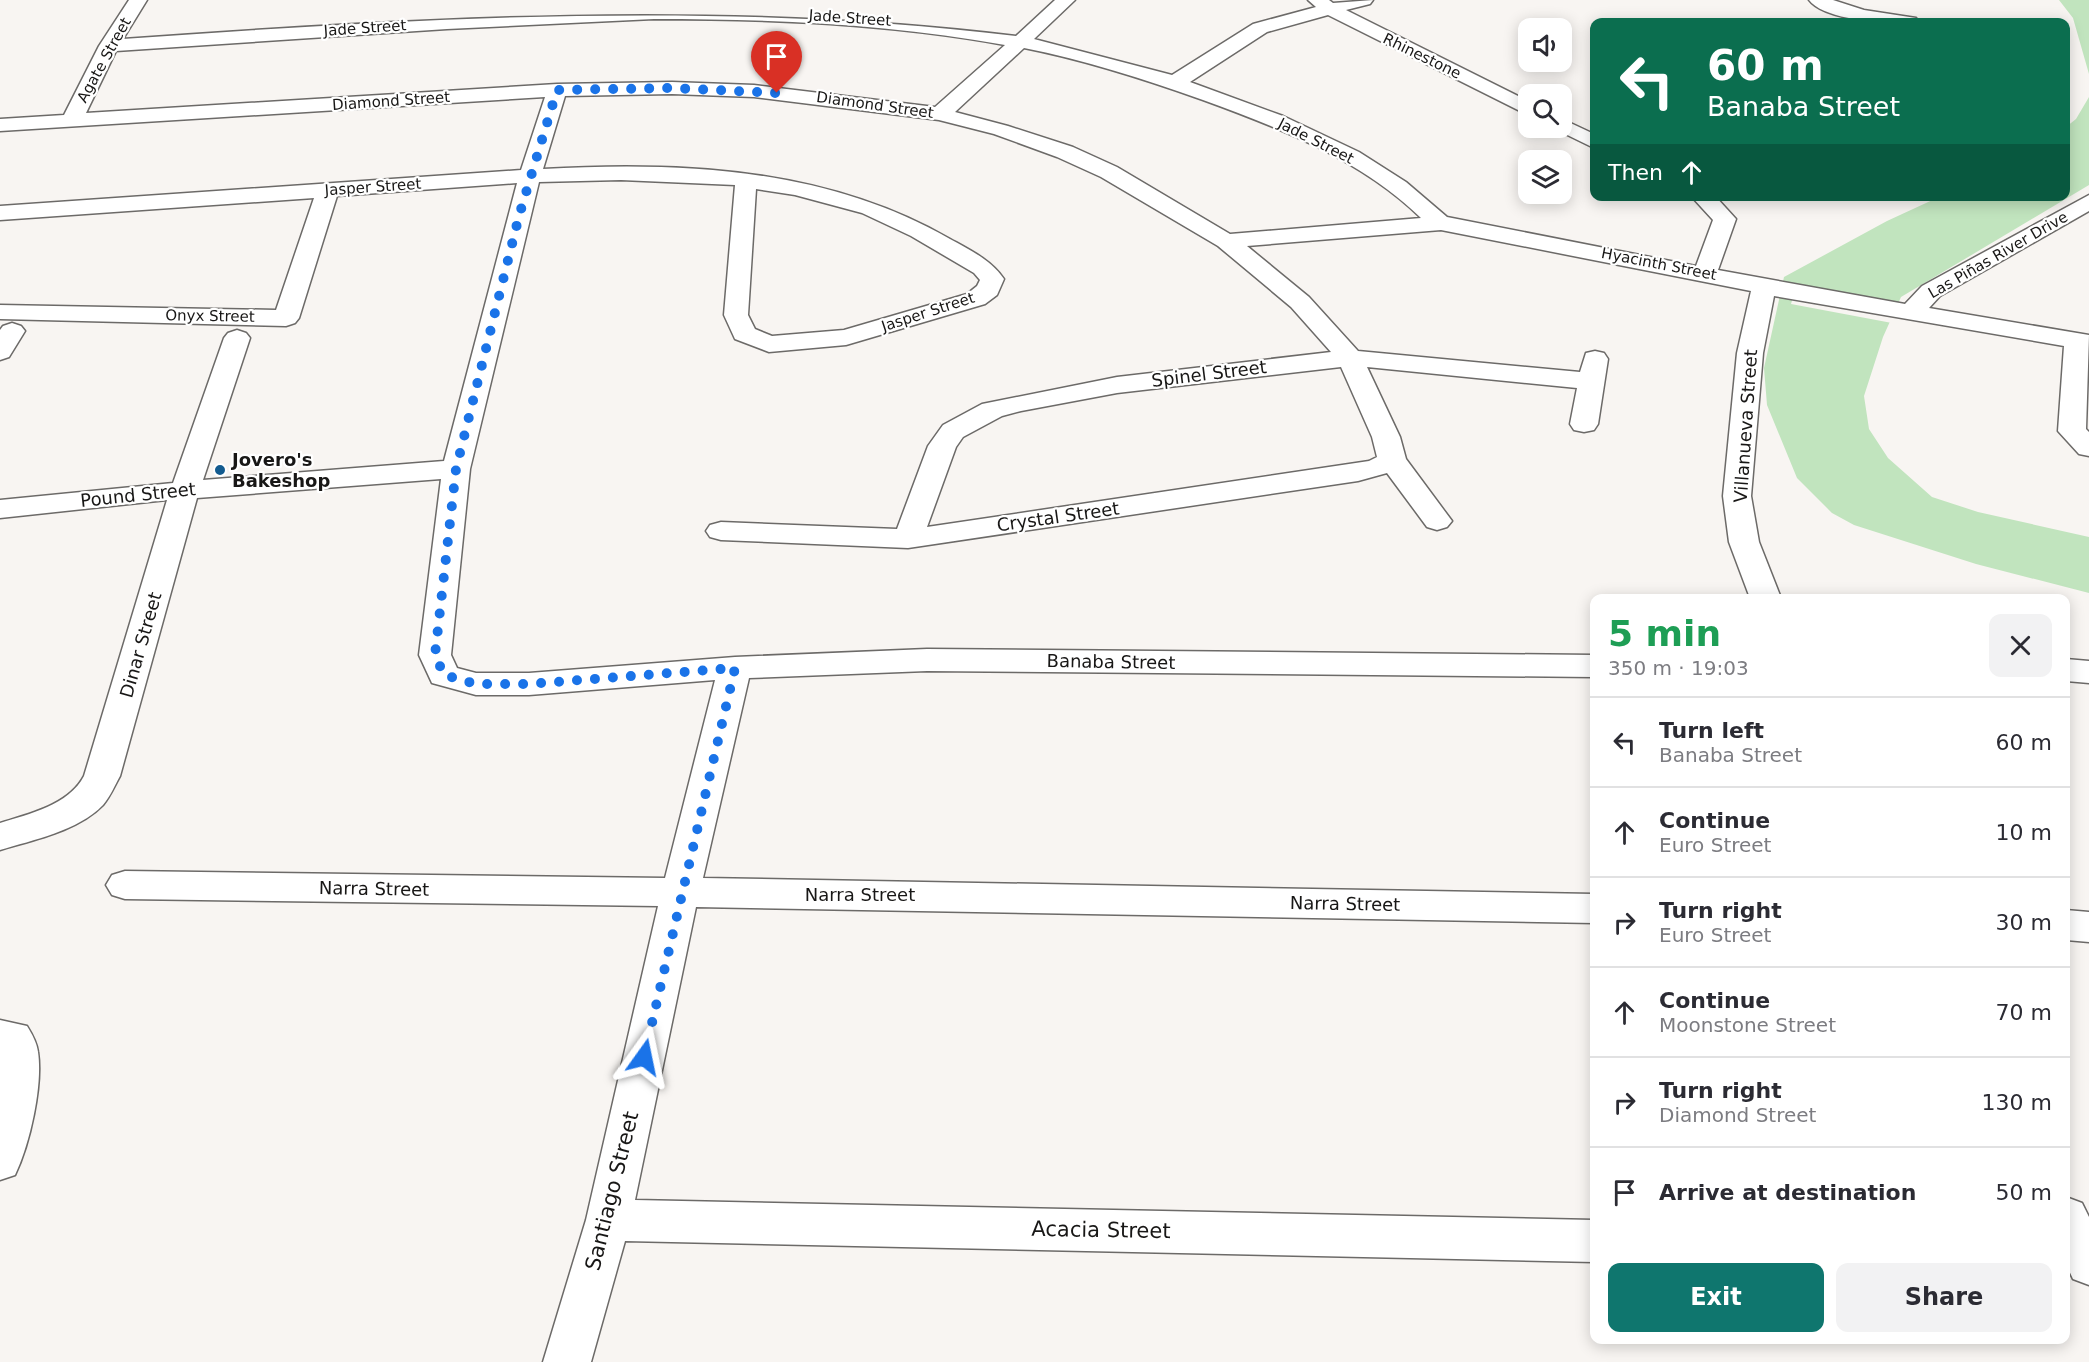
<!DOCTYPE html>
<meta charset="utf-8">
<style>
body{margin:0;font-family:"DejaVu Sans",sans-serif;background:#f2f2f3;color:#2b2b33;height:100vh;display:flex;flex-direction:column;font-size:22px;white-space:nowrap}
*{box-sizing:border-box;margin:0}
p{font-size:20px;color:#7c7c81}
.icon{flex:none;width:33px;height:33px;fill:none;stroke:currentColor;stroke-width:2;stroke-linecap:round;stroke-linejoin:round}
.map{position:relative;flex:1;overflow:hidden}
.details{position:absolute;left:1590px;top:594px;width:480px;height:750px;display:flex;flex-direction:column;background:#fff;border-radius:12px;box-shadow:0 3px 15px #0003}
.details>*{flex:none}
.top-card{position:absolute;left:1590px;top:18px;width:480px;height:183px;border-radius:12px;box-shadow:0 3px 15px #0003;background:#0b6e4f;color:#fff;overflow:hidden}
.fabs{position:absolute;left:1518px;top:18px;display:grid;gap:12px}
.fabs a{display:grid;place-items:center;width:54px;height:54px;border-radius:12px;background:#fff;box-shadow:0 3px 15px #0003;font-size:30px}
.pin{position:absolute;display:grid;place-items:center;width:51px;height:51px;color:#fff;margin:-62px -26px;border-radius:50% 50% 50% 0;rotate:-45deg;box-shadow:0 0 6px #0007}
.pin .icon{rotate:45deg}
.me{position:absolute;width:66px;margin:-33px;rotate:12deg;stroke-linejoin:round;filter:drop-shadow(0 0 4px #0008)}
.turn{display:flex;align-items:center;gap:21px;height:126px;padding:0 18px;font-size:27px}
.turn .icon{width:78px;height:78px;stroke-width:2.5}
.turn b{display:block;font-size:42px;line-height:51px}
.then{display:flex;align-items:center;height:57px;padding:0 18px;background:#0003;gap:12px;font-size:22px}
.round{display:grid;place-items:center;flex:none;width:63px;height:63px;border-radius:12px;background:#f2f2f3}
.headline{display:flex;align-items:center;justify-content:space-between;height:102px;padding:0 18px}
h1{font-size:36px;font-weight:700;line-height:45px;color:#1e9e55}
.button{display:flex;gap:12px;margin-top:auto;padding:12px 18px}
.button a{flex:1;height:69px;border-radius:12px;background:#0f766e;color:#fff;font-size:24px;font-weight:700;line-height:69px;text-align:center}
.button a+a{background:#f2f2f3;color:#2b2b33}
ul{padding:0;list-style:none}
li{display:flex;align-items:center;gap:18px;height:90px;padding:0 18px;border-top:2px solid #e1e1e2}
li div{flex:1}
li b{display:block;font-size:22px}
li em{font-style:normal}
.map>svg:first-child{display:block}
.water{fill:#c1e4be}
.pier{fill:#f8f5f2}
.lines{fill:none;stroke-linecap:round;stroke-linejoin:round}
.minor-casing{stroke:#6c6a68;stroke-width:3}
.minor{fill:#fff;fill-rule:evenodd}
.route{stroke:#1a73e8;stroke-width:10;stroke-dasharray:0 18}
.poi-dot{fill:#135b8f;stroke:#fff;stroke-width:2}
.labels{text-anchor:middle;stroke-width:4.5;stroke-linejoin:round;paint-order:stroke}
.far-street-label{font-size:15px;fill:#181716;stroke:#fff}
.street-label{font-size:18px;fill:#181716;stroke:#fff}
.poi-label{font-size:18px;font-weight:bold;fill:#181716;stroke:#fff;text-anchor:start}
.near-street-label{font-size:21px;fill:#181716;stroke:#fff}
</style>
<div class="map">
<svg width="2089" height="1362" viewBox="0 0 2089 1362">
<rect width="100%" height="100%" fill="#f8f5f2"/>
<path class="water" d="M 2059,0 L 2089,0 L 2089,74 L 2073,18 Z
M 2089,97 L 2089,185 L 1901,297 L 1883,337 L 1864,396 L 1869,429 L 1888,458 L 1932,497 L 1978,512 L 2089,537 L 2089,593 L 1976,564 L 1854,525 L 1832,513 L 1797,478 L 1767,405 L 1764,368 L 1784,277 L 1887,221 L 1939,197 L 2066,196 L 2066,127 L 2076,119 Z"/>
<path class="pier" d="M 1796,287 L 1901,304 L 1892,323 L 1791,304 Z"/>
<g class="lines">
<g class="minor-casing">
<path id="minor" d="M 129,0 L 147,0 L 123,39 C 418,18 722,0 1016,36 L 1055,0 L 1075,0 L 1034,39 L 1172,75 L 1253,24 L 1316,7 L 1308,0 L 1329,0 L 1333,3 L 1373,0 L 1370,4 L 1346,10 L 1528,101 L 1528,115 L 1328,15 L 1267,32 L 1190,82 L 1283,116 L 1359,152 L 1406,182 L 1447,217 L 1696,266 L 1713,220 L 1691,196 L 1715,196 L 1736,219 L 1718,270 L 1905,304 L 1922,286 L 2089,195 L 2089,211 L 1940,296 L 1929,308 L 2089,335 L 2086,429 L 2089,432 L 2089,456 L 2079,454 L 2058,431 L 2064,346 L 1774,296 L 1763,353 L 1751,496 L 1759,542 L 1781,598 L 1750,598 L 1729,542 L 1723,496 L 1737,353 L 1751,291 L 1441,230 L 1247,246 L 1309,297 L 1358,351 L 1580,372 L 1586,353 L 1595,351 L 1604,353 L 1608,359 L 1598,424 L 1594,430 L 1584,432 L 1574,430 L 1570,424 L 1577,388 L 1367,367 L 1400,437 L 1406,459 L 1452,521 L 1447,527 L 1437,530 L 1427,527 L 1387,473 L 1358,481 L 908,548 L 721,540 L 710,537 L 706,531 L 710,525 L 721,522 L 897,529 L 928,446 L 943,425 L 982,404 L 1117,377 L 1331,352 L 1291,307 L 1218,246 L 1101,177 L 1057,157 L 994,134 L 939,120 L 754,97 L 672,94 L 565,96 L 543,169 C 681,161 827,168 950,239 C 970,250 991,260 1004,279 L 997,295 L 985,304 L 846,345 L 769,352 L 735,339 L 724,315 L 735,185 L 621,180 L 539,182 L 470,469 L 451,655 L 457,668 L 476,673 L 529,673 L 735,657 L 927,649 L 1594,655 L 1594,677 L 927,671 L 749,678 L 703,878 L 1594,894 L 1594,923 L 696,907 L 635,1200 L 1594,1220 L 1594,1262 L 625,1241 L 591,1362 L 543,1362 L 586,1220 L 658,906 L 125,899 L 112,895 L 106,885 L 112,875 L 125,871 L 665,878 L 715,680 L 529,695 L 476,695 L 432,683 L 419,655 L 441,479 L 197,498 L 120,776 C 115,785 110,797 103,805 C 78,831 33,840 0,850 L 0,823 C 29,814 69,805 84,776 L 167,500 L 0,518 L 0,500 L 173,483 L 224,338 L 228,333 L 237,330 L 246,333 L 250,338 L 203,480 L 444,461 L 517,183 L 337,196 L 299,318 L 295,323 L 286,326 L 0,319 L 0,305 L 276,310 L 314,198 L 0,220 L 0,206 L 521,170 L 545,97 L 0,131 L 0,119 L 64,115 L 99,46 ZM 654,19 C 772,19 889,24 1005,45 L 935,107 L 754,85 L 672,82 L 557,84 L 86,113 L 116,51 L 447,29 ZM 1024,48 C 1085,60 1144,79 1203,100 C 1280,128 1362,160 1421,218 L 1230,234 L 1117,167 L 1073,147 L 1008,126 L 955,112 ZM 756,189 L 795,195 L 862,213 L 911,236 L 974,273 L 980,280 L 977,286 L 967,294 L 844,330 L 772,336 L 755,329 L 748,315 ZM 1341,367 L 1372,437 L 1377,457 L 1369,461 L 927,527 L 956,447 L 963,437 L 1002,416 L 1021,411 L 1117,393 Z
M 1809,0 L 1833,0 L 1864,10 L 1916,18 L 1918,22 C 1894,25 1824,21 1809,0 Z
M 1562,119 L 1594,134 L 1594,148 L 1555,129 L 1553,128 L 1562,128 Z
M 12,323 L 21,326 L 25,331 L 9,357 L 0,360 L 0,330 L 3,326 Z
M 2066,659 L 2089,661 L 2089,683 L 2066,681 Z
M 2066,910 L 2089,912 L 2089,942 L 2066,940 Z
M 0,1020 L 27,1026 C 32,1034 37,1043 38,1052 C 43,1085 30,1144 15,1175 L 0,1180 Z
M 2066,1197 L 2082,1203 L 2089,1217 L 2089,1285 L 2073,1279 L 2066,1264 Z"/>
</g>
<use href="#minor" class="minor"/>
</g>
<g class="lines">
<path class="route" d="M 644,1057 L 735,668 L 529,684 L 476,684 L 444,675 L 435,655 L 456,469 L 519,216 L 557,90 L 672,88 L 777,93"/>
</g>
<circle class="poi-dot" cx="220" cy="470" r="6"/>
<g class="labels">
<g class="far-street-label">
<text transform="translate(850 18) rotate(4)" y="5">Jade Street</text>
<text transform="translate(365 28) rotate(-4)" y="5">Jade Street</text>
<text transform="translate(1422 56) rotate(26)" y="5">Rhinestone</text>
<text transform="translate(104 60) rotate(-61)" y="5">Agate Street</text>
<text transform="translate(391 101) rotate(-4)" y="5">Diamond Street</text>
<text transform="translate(875 105) rotate(8)" y="5">Diamond Street</text>
<text transform="translate(1316 141) rotate(27)" y="5">Jade Street</text>
<text transform="translate(373 187) rotate(-4)" y="5">Jasper Street</text>
<text transform="translate(1998 255) rotate(-30)" y="5">Las Piñas River Drive</text>
<text transform="translate(1659 264) rotate(11)" y="5">Hyacinth Street</text>
<text transform="translate(928 312) rotate(-18)" y="5">Jasper Street</text>
<text transform="translate(210 316) rotate(1)" y="5">Onyx Street</text>
</g>
<g class="street-label">
<text transform="translate(1209 374) rotate(-7)" y="6">Spinel Street</text>
<text transform="translate(1746 426) rotate(-86)" y="6">Villanueva Street</text>
<text transform="translate(138 495) rotate(-6)" y="6">Pound Street</text>
<text transform="translate(1058 517) rotate(-8)" y="6">Crystal Street</text>
<text transform="translate(141 645) rotate(-74)" y="6">Dinar Street</text>
<text transform="translate(1111 662) rotate(1)" y="6">Banaba Street</text>
<text transform="translate(374 889) rotate(1)" y="6">Narra Street</text>
<text x="860" y="901">Narra Street</text>
<text transform="translate(1345 904) rotate(1)" y="6">Narra Street</text>
</g>
<g class="poi-label">
<text x="232" y="466">Jovero's<tspan x="232" dy="21">Bakeshop</tspan></text>
</g>
<g class="near-street-label">
<text transform="translate(612 1191) rotate(-76)" y="7">Santiago Street</text>
<text transform="translate(1101 1230) rotate(1)" y="7">Acacia Street</text>
</g>
</g>
</svg>
<div class="fabs">
<a><svg class="icon" aria-label="sound" viewBox="0 0 24 24"><path d="M4 9h4l5-4v14l-5-4H4zM17 9q2 3 0 6"/></svg></a>
<a><svg class="icon" aria-label="search" viewBox="0 0 24 24"><circle cx="10" cy="10" r="6"/><path d="M15 15l6 6"/></svg></a>
<a><svg class="icon" aria-label="layers" viewBox="0 0 24 24"><path d="M12 4l9 5-9 5-9-5zM3 14l9 5 9-5"/></svg></a>
</div>
<div class="pin" style="left:777px;top:93px;background:#d93025"><svg class="icon" aria-label="arrive" viewBox="0 0 24 24"><path d="M6 21V4h12l-3 4 3 4H6"/></svg></div>
<svg class="me" style="left:644px;top:1057px" viewBox="-20 -20 40 40"><path d="M0-17L14 15 0 8-14 15z" fill="#1a73e8" stroke="#fff" stroke-width="4"/></svg>
<div class="top-card">
<div class="turn"><svg class="icon" aria-label="left" viewBox="0 0 24 24"><path d="M17 20v-9H6M10 6l-5 5 5 5"/></svg><div><b>60 m</b>Banaba Street</div></div>
<div class="then">Then<svg class="icon" aria-label="ahead" viewBox="0 0 24 24"><path d="M12 20V5M6 11l6-6 6 6"/></svg></div>
</div>
<section class="details">
<div class="headline"><div><h1>5 min</h1><p>350 m · 19:03</p></div><a class="round"><svg class="icon" aria-label="close" viewBox="0 0 24 24"><path d="M6 6l12 12M18 6L6 18"/></svg></a></div>
<ul>
<li><svg class="icon" aria-label="left" viewBox="0 0 24 24"><path d="M17 20v-9H6M10 6l-5 5 5 5"/></svg><div><b>Turn left</b><p>Banaba Street</p></div><em>60 m</em></li>
<li><svg class="icon" aria-label="ahead" viewBox="0 0 24 24"><path d="M12 20V5M6 11l6-6 6 6"/></svg><div><b>Continue</b><p>Euro Street</p></div><em>10 m</em></li>
<li><svg class="icon" aria-label="right" viewBox="0 0 24 24"><path d="M7 20v-9h11M14 6l5 5-5 5"/></svg><div><b>Turn right</b><p>Euro Street</p></div><em>30 m</em></li>
<li><svg class="icon" aria-label="ahead" viewBox="0 0 24 24"><path d="M12 20V5M6 11l6-6 6 6"/></svg><div><b>Continue</b><p>Moonstone Street</p></div><em>70 m</em></li>
<li><svg class="icon" aria-label="right" viewBox="0 0 24 24"><path d="M7 20v-9h11M14 6l5 5-5 5"/></svg><div><b>Turn right</b><p>Diamond Street</p></div><em>130 m</em></li>
<li><svg class="icon" aria-label="arrive" viewBox="0 0 24 24"><path d="M6 21V4h12l-3 4 3 4H6"/></svg><div><b>Arrive at destination</b></div><em>50 m</em></li>
</ul>
<div class="button"><a>Exit</a><a>Share</a></div>
</section>
</div>
